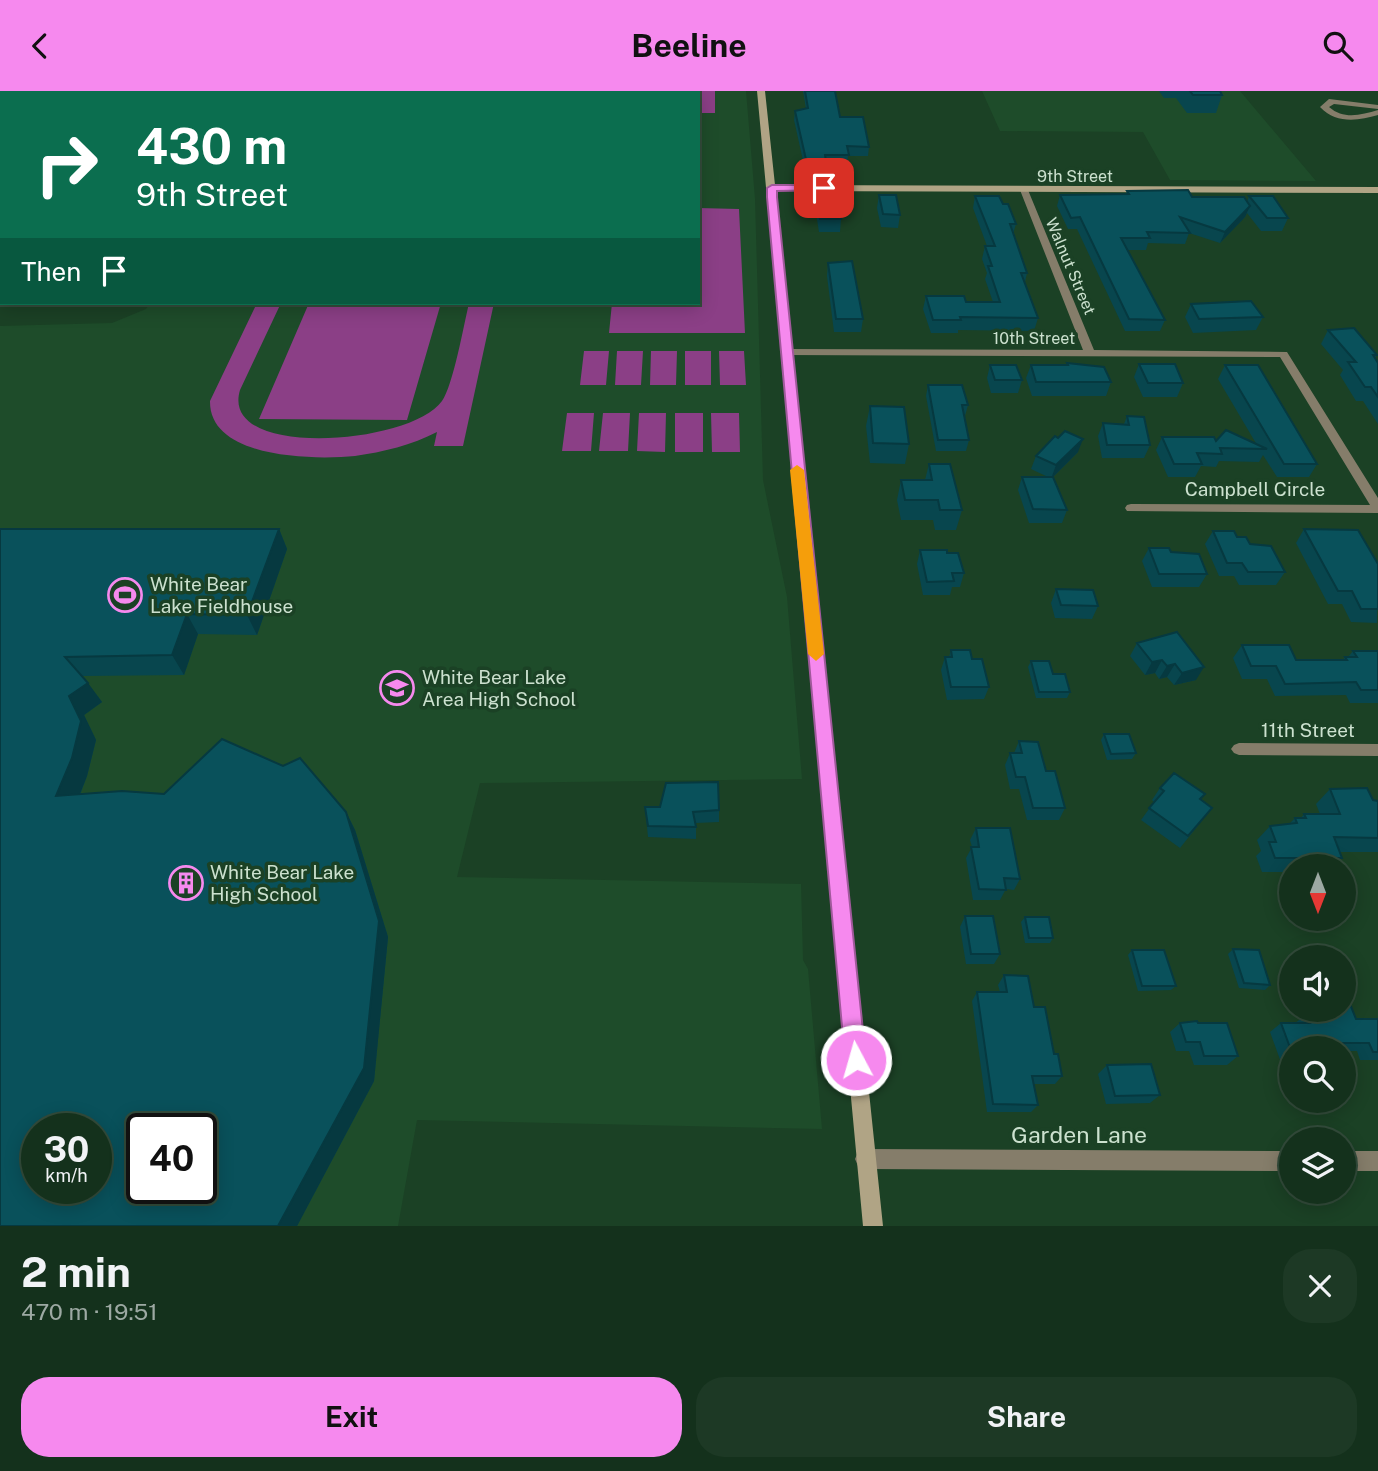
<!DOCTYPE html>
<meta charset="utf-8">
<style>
body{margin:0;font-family:"Public Sans",sans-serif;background:#1d3925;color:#f1f3f6;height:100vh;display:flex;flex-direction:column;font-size:26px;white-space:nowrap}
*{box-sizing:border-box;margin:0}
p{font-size:23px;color:#9da9a3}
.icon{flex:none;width:38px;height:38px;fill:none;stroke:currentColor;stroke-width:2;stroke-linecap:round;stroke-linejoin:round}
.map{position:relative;height:1135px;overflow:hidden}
.side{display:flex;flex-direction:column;background:#14311c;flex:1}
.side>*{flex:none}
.guide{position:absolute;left:0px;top:0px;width:700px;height:214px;box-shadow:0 4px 18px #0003,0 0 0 2px #334c3b;background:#0b6e4f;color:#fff;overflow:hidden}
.needle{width:46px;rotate:180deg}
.fabs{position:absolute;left:1279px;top:763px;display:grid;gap:14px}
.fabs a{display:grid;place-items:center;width:77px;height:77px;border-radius:50%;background:#14311c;box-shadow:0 4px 18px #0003,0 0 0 2px #334c3b;font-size:35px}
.speed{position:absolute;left:21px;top:1022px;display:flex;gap:14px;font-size:35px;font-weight:700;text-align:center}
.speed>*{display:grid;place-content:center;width:91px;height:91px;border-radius:50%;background:#14311c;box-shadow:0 4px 18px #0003,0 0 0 2px #334c3b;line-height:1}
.speed small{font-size:18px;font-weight:400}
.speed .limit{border:4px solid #111;border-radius:10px;background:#fff;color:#111}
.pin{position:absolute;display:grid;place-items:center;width:60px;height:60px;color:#fff;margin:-30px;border-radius:14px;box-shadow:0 4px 10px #0006}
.me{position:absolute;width:77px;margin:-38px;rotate:354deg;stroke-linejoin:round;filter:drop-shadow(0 0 5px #0008)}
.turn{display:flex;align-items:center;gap:24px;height:147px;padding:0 21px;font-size:32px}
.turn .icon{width:91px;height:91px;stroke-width:2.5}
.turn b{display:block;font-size:49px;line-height:60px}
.then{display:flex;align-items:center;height:66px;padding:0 21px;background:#0003;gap:14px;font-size:26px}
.round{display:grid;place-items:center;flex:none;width:74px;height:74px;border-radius:28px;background:#1d3925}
.overview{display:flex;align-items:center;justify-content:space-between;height:119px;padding:0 21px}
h1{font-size:42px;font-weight:700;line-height:52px}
.cta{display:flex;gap:14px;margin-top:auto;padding:14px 21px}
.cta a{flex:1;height:80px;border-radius:28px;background:#f689ee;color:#111;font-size:28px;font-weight:700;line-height:80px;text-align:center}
.cta a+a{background:#1d3925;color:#f1f3f6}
header{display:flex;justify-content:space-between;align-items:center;height:91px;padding:0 21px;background:#f689ee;color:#111;font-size:32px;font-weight:700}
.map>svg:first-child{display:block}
.built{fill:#1e4c2a;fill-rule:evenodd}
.green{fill:#8b3f86}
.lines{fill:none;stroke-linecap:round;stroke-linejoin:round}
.street{fill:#857d6a;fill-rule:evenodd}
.secondary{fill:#b0a485;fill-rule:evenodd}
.wall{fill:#08464e}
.shaded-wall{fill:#063940}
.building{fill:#09515b;stroke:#063940;stroke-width:2;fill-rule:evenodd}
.route{fill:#f689ee;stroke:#a0599b;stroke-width:2}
.slow{fill:#f59e0b}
.labels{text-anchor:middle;stroke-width:7;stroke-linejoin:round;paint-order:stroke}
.far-street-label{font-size:16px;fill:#cce1cf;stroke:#1b4125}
.street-label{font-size:19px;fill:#cce1cf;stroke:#1b4125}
.poi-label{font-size:19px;fill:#cce1cf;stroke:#1b4125;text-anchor:start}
.near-street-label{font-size:23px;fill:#cce1cf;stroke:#1b4125}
</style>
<header><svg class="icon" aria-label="back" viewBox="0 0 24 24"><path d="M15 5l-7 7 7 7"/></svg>Beeline<svg class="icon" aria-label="search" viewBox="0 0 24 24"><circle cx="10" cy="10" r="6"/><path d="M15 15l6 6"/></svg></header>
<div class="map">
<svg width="1378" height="1135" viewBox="0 0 1378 1135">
<rect width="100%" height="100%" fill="#1b4125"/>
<path class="built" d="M 271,0 L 746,0 L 755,108 L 763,389 L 787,506 L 802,688 L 480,692 L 457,786 L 801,793 L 803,869 L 808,878 L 822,1038 L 417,1029 L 398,1135 L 0,1135 L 0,235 L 112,232 L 146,218 L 150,212 L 698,212 L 698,2 ZM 37,1038 L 96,1038 L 96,1097 L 37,1097 ZM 142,1038 L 201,1038 L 201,1097 L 142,1097 Z
M 982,0 L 1240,0 L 1316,90 L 1170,89 L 1143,41 L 1000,40 Z"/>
<path class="green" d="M 598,0 L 715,0 L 715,22 L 698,22 L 698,2 Z
M 698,117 L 739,118 L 745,242 L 609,242 L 612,212 L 698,212 Z
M 257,212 L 281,212 L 240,299 C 219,369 411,354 442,310 C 453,295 464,233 469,212 L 494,212 L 463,355 L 434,355 L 437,341 C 412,354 383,361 355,365 C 314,369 209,368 210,310 Z
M 309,212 L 441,212 L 407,329 L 259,328 Z
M 584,260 L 609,260 L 606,294 L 580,294 Z
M 617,260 L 643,260 L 641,294 L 615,294 Z
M 651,260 L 677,260 L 676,294 L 650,294 Z
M 685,260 L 711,260 L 711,294 L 685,294 Z
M 719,260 L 744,260 L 746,294 L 720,294 Z
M 567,322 L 594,322 L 591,360 L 562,360 Z
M 603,322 L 630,322 L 628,360 L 599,360 Z
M 639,322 L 666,322 L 665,361 L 637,360 Z
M 675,322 L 703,322 L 703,361 L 675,361 Z
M 711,322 L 739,322 L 740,361 L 712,361 Z"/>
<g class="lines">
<path class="street" d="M 267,0 L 275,0 L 266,2 Z
M 1329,8 L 1378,14 L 1378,18 L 1334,13 L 1329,16 C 1344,29 1361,24 1378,19 L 1378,24 C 1358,30 1336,33 1320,16 Z
M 0,32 L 2,32 L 2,36 L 0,36 Z
M 1024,96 L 1028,99 L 1094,259 L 1287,261 L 1378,407 L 1378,422 L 1127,420 L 1125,417 L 1127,414 L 1131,413 L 1370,414 L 1280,266 L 785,264 L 780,261 L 785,258 L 1083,259 L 1020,99 Z
M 1239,652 L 1378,653 L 1378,665 L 1239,664 L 1234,662 L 1231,658 L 1234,654 Z
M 865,1058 L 1292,1060 L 1292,1080 L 865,1078 L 858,1075 L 855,1068 L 858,1061 Z
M 1344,1060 L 1378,1060 L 1378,1080 L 1344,1080 Z"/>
<path class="secondary" d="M 79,0 L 87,0 L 78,2 Z
M 757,0 L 765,0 L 775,94 L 1378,96 L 1378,102 L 775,100 L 883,1135 L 863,1135 Z
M 2,89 L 2,96 L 0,97 L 0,90 Z"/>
</g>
<path class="wall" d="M 0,0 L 56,0 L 55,2 L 2,2 L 2,23 L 0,23 Z
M 803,0 L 835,0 L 840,26 L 869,56 L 868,65 L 848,65 L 847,74 L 827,74 L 828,82 L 827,90 L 841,128 L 840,141 L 819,141 L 813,103 L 814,92 L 811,91 L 810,83 L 806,83 L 794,29 L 795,20 L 806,18 Z
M 1159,0 L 1220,0 L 1222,4 L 1216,22 L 1187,22 L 1176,7 L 1164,7 Z
M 1127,100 L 1247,111 L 1249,105 L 1288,127 L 1282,140 L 1261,140 L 1247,122 L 1245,126 L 1220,152 L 1189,142 L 1185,153 L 1148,152 L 1146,159 L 1127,159 L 1165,229 L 1160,240 L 1125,240 L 1077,138 L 1068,138 L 1057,115 L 1060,104 L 1126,103 Z
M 879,104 L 900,124 L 898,137 L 881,136 L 877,117 Z
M 975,105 L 1003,113 L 1016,133 L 1013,143 L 1027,182 L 1025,191 L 1038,227 L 1034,240 L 958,239 L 958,242 L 931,242 L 923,218 L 926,205 L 966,211 L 993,211 L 985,188 L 987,182 L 982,168 L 985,155 L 987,155 L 973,117 Z
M 828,172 L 863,228 L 861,241 L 834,241 L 827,185 Z
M 1191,213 L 1263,226 L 1256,239 L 1193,242 L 1185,226 Z
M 1328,239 L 1377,264 L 1375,267 L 1378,272 L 1378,333 L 1363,310 L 1356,310 L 1340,284 L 1343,279 L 1321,253 Z
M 1067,272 L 1111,291 L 1106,305 L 1032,305 L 1026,287 L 1031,274 L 1066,274 Z
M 1139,273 L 1183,292 L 1177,306 L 1143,306 L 1134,286 Z
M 990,274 L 1022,289 L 1018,302 L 991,302 L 987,287 Z
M 1225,274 L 1317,373 L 1309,386 L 1277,386 L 1263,364 L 1259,371 L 1219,370 L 1216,376 L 1201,375 L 1195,386 L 1168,386 L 1156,359 L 1162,346 L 1257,354 L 1218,288 Z
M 928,294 L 968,314 L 965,325 L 964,325 L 969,349 L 966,360 L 936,360 L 926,305 Z
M 870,315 L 909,353 L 905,373 L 870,372 L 866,335 Z
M 1127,325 L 1150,354 L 1144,367 L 1102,367 L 1098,345 L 1103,332 L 1124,333 Z
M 1078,361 L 1053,386 L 1067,419 L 1062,432 L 1029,432 L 1018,399 L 1022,386 L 1048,386 L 1031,378 L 1036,365 Z
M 929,373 L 962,419 L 956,439 L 935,439 L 933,429 L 901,429 L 897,409 L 901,389 L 925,389 Z
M 0,438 L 279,438 L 287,458 L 257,544 L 198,543 L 184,584 L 82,585 L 102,611 L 84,624 L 96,649 L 87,685 L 80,704 L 346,721 L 355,739 L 388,846 L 374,990 L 297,1135 L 0,1135 Z
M 1304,438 L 1378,473 L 1377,532 L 1351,531 L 1342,513 L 1328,513 L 1296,452 Z
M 1213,440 L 1237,446 L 1250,453 L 1285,481 L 1276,494 L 1239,494 L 1234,485 L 1219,485 L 1205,453 Z
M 1149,457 L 1171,461 L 1207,483 L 1199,496 L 1152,496 L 1142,470 Z
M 920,459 L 947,462 L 964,482 L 960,496 L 952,496 L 950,504 L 923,504 L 917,473 Z
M 1056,498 L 1098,515 L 1092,528 L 1055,527 L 1051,512 Z
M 1177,541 L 1196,589 L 1174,594 L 1167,586 L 1159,588 L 1155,582 L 1145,584 L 1130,565 L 1137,552 Z
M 1242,554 L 1296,569 L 1343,569 L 1345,566 L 1348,566 L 1353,560 L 1378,560 L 1378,612 L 1350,612 L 1346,604 L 1275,605 L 1267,588 L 1242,588 L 1233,567 Z
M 951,559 L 972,568 L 989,596 L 984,608 L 947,609 L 941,579 L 945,566 L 949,566 Z
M 1031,570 L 1053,583 L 1070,601 L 1067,607 L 1036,607 L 1028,576 Z
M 1104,643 L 1136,662 L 1132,668 L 1107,669 L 1101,649 Z
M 1019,650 L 1046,680 L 1065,717 L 1059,729 L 1027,729 L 1019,698 L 1010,698 L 1005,674 L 1010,662 L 1014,662 Z
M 1160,697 L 1205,703 L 1200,709 L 1212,717 L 1180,757 L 1141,729 L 1154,711 L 1152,709 Z
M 1330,698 L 1373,709 L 1378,710 L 1378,761 L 1339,761 L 1342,767 L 1333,775 L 1292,775 L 1292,781 L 1262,781 L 1256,765 L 1261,760 L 1257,749 L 1270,735 L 1289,733 L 1295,727 L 1301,727 L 1304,723 L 1320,723 L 1316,713 Z
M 645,716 L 660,716 L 719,719 L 719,731 L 696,732 L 696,748 L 648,746 Z
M 976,737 L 1020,788 L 1014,799 L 1006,798 L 1000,809 L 973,809 L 966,767 L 972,756 L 970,749 Z
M 965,825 L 1000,863 L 994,873 L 966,873 L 960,836 Z
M 1025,826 L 1053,847 L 1050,852 L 1025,852 L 1021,831 Z
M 1233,858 L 1270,894 L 1265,899 L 1239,897 L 1228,863 Z
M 1132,859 L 1176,895 L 1171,899 L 1138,900 L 1128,864 Z
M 1004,884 L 1034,916 L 1054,963 L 1062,985 L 1055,993 L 1034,993 L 1038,1014 L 1031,1021 L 987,1021 L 972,910 L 977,901 L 1000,901 L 998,894 Z
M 1320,919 L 1344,919 L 1356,928 L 1378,928 L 1378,969 L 1360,969 L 1357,960 L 1344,960 L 1344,957 L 1292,957 L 1292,974 L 1282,974 L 1270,941 L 1281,932 L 1295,932 L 1306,924 L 1322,924 Z
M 1180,932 L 1198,932 L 1238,965 L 1227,974 L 1194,974 L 1189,960 L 1176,960 L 1170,941 Z
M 1107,974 L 1160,1004 L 1150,1012 L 1106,1013 L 1098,983 Z"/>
<path class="shaded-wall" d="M 43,0 L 56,0 L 55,2 L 42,2 Z
M 1250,115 L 1245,126 L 1220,152 L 1225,141 Z
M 1083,348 L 1078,361 L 1051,388 L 1056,374 Z
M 279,438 L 287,458 L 257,544 L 247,524 Z
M 187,523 L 198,543 L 184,584 L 172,564 Z
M 1162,569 L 1155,582 L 1145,584 L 1152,571 Z
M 1175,573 L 1167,586 L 1159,588 L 1167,575 Z
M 1204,576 L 1196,589 L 1174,594 L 1182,582 Z
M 88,592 L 102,611 L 84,624 L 96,649 L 87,685 L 72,723 L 56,705 L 69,605 Z
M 346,721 L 355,739 L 388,846 L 374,990 L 297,1135 L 278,1135 Z"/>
<path class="building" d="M 0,0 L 43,0 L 42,2 L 2,2 L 2,14 L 0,14 Z
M 100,0 L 239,0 L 238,2 L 98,2 Z
M 405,0 L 534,0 L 533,2 L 404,2 Z
M 805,0 L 835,0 L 840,26 L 863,26 L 869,56 L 847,55 L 849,64 L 825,64 L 828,82 L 812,82 L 811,73 L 807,73 L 795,20 L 808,17 Z
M 1190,0 L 1220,0 L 1222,4 L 1193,4 Z
M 814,90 L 831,90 L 841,128 L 820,128 Z
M 1188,99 L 1192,106 L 1244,106 L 1250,115 L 1225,141 L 1180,126 L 1190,142 L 1147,141 L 1150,147 L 1121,147 L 1165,229 L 1129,228 L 1080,126 L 1071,127 L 1060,104 L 1129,103 L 1127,100 Z
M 879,104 L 896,104 L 900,124 L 883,123 Z
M 975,105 L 999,105 L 1003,113 L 1008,113 L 1016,133 L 1010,133 L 1027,182 L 1021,182 L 1038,227 L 960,226 L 961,229 L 933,229 L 926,205 L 964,205 L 966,211 L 1000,211 L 988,175 L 992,175 L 985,155 L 995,155 Z
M 1249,105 L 1273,105 L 1288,127 L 1267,127 Z
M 852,170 L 863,228 L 836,228 L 828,172 Z
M 1251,210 L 1263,226 L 1199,228 L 1191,213 Z
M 1354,237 L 1377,264 L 1373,264 L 1378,272 L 1378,306 L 1371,296 L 1365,296 L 1348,271 L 1356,271 L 1328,239 Z
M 1067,272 L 1104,276 L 1111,291 L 1036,291 L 1031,274 L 1068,274 Z
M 1139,273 L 1175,273 L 1183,292 L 1148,292 Z
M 990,274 L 1016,274 L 1022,289 L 995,289 Z
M 1225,274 L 1258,274 L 1317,373 L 1284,373 Z
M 928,294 L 962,294 L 968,314 L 962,314 L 969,349 L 938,349 Z
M 870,315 L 904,316 L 909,353 L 873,352 Z
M 1127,325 L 1144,326 L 1150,354 L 1107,354 L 1103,332 L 1129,334 Z
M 1226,339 L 1267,358 L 1220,357 L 1222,363 L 1197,362 L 1202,373 L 1174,373 L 1162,346 L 1214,346 L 1216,350 Z
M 1065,340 L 1083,348 L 1056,374 L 1036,365 L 1055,345 L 1058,347 Z
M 929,373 L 950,373 L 962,419 L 940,419 L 938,409 L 905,409 L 901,389 L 932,389 Z
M 1022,386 L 1053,386 L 1067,419 L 1033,418 Z
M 0,438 L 279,438 L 247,524 L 187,523 L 172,564 L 65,566 L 88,592 L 69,605 L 81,630 L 72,667 L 56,705 L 122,700 L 164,703 L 222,648 L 283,675 L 300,667 L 346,721 L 379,830 L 364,977 L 278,1135 L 0,1135 ZM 37,1038 L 96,1038 L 96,1097 L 37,1097 ZM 142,1038 L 201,1038 L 201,1097 L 142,1097 Z
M 1304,438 L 1358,439 L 1378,473 L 1378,518 L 1361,518 L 1352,500 L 1338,500 Z
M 1213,440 L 1234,440 L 1237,446 L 1246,446 L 1250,453 L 1271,455 L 1285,481 L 1248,481 L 1242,472 L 1227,472 Z
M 1149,457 L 1169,457 L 1171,461 L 1199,463 L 1207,483 L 1159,483 Z
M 920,459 L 947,459 L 947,462 L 958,462 L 964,482 L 952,482 L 954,490 L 927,491 Z
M 1056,498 L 1093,499 L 1098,515 L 1061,514 Z
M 1177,541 L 1204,576 L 1182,582 L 1175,573 L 1167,575 L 1162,569 L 1152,571 L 1137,552 Z
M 1242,554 L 1289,554 L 1296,569 L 1347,569 L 1345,566 L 1357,566 L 1353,560 L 1378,560 L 1378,599 L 1361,599 L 1356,591 L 1285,593 L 1276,575 L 1251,575 Z
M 951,559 L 970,559 L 972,568 L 982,568 L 989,596 L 951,596 L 945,566 L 952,566 Z
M 1031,570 L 1049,570 L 1053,583 L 1065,583 L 1070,601 L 1039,601 Z
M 1104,643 L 1129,643 L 1136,662 L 1111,663 Z
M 1019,650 L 1038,651 L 1046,680 L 1055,680 L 1065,717 L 1033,717 L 1025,686 L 1016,686 L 1010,662 L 1022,662 Z
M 1174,682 L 1205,703 L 1200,708 L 1212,717 L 1188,745 L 1149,717 L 1164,700 L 1160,697 Z
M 718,691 L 719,719 L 693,721 L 696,736 L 648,735 L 645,716 L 660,716 L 666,692 Z
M 1367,697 L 1373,709 L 1378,710 L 1378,747 L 1334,746 L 1342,767 L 1275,767 L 1269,751 L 1276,751 L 1270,735 L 1297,732 L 1295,727 L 1306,727 L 1304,723 L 1340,723 L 1330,698 Z
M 976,737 L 1010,737 L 1020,788 L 1004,787 L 1006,799 L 979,798 L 971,756 L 979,756 Z
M 965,825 L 993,825 L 1000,863 L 971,863 Z
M 1025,826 L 1049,826 L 1053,847 L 1029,847 Z
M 1233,858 L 1259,859 L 1270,894 L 1244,892 Z
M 1132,859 L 1164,859 L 1176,895 L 1142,895 Z
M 1004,884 L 1028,885 L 1034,916 L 1045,916 L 1054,963 L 1058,963 L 1062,985 L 1032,985 L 1038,1014 L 993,1013 L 977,901 L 1007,901 Z
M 1344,898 L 1356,928 L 1378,928 L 1378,961 L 1373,961 L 1369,952 L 1324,952 L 1326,957 L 1292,957 L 1292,962 L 1281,932 L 1310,932 L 1306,924 L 1336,924 L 1334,919 L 1344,919 Z
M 1197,930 L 1198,932 L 1227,932 L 1238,965 L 1204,965 L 1200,951 L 1186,951 L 1180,932 Z
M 1151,973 L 1160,1004 L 1115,1005 L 1107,974 Z"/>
<path class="route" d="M 824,94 L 829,97 L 828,99 L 777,100 L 777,106 L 866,969 L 863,976 L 856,979 L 848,976 L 845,969 L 767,106 L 767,97 L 772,94 Z"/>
<path class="slow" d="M 797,374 L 804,379 L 824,563 L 816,570 L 808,563 L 790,379 Z"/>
<defs>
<g id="stadium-ring" transform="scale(1.75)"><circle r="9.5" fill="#1b4125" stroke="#f689ee" stroke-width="1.5"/><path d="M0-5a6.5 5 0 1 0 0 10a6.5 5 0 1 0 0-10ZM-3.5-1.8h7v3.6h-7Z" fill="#f689ee"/></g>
<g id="school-ring" transform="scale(1.75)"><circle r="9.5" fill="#1b4125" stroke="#f689ee" stroke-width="1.5"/><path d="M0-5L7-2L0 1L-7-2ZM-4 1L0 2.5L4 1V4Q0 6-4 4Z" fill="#f689ee"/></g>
<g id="building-ring" transform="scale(1.75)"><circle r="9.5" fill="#1b4125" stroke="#f689ee" stroke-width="1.5"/><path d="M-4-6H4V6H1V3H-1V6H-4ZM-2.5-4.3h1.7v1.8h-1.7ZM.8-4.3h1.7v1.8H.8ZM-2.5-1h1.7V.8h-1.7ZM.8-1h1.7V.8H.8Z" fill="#f689ee"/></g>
</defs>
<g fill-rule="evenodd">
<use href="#stadium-ring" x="125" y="504"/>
<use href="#school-ring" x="397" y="597"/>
<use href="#building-ring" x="186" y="792"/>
</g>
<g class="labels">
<g class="far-street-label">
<text x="1075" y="91">9th Street</text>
<text transform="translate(1071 175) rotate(67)" y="6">Walnut Street</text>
<text x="1034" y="253">10th Street</text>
</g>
<g class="street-label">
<text x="1255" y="405">Campbell Circle</text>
<text x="1308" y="646">11th Street</text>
</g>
<g class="poi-label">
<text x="150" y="500">White Bear<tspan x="150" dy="22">Lake Fieldhouse</tspan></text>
<text x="422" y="593">White Bear Lake<tspan x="422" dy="22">Area High School</tspan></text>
<text x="210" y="788">White Bear Lake<tspan x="210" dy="22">High School</tspan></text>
</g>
<g class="near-street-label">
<text x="1079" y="1052">Garden Lane</text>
</g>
</g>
</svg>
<div class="fabs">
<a><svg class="needle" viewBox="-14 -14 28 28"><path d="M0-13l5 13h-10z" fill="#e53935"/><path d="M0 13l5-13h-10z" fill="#9da9a3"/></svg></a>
<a><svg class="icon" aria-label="sound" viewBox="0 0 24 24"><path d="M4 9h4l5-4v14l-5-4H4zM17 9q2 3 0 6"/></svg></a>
<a><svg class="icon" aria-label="search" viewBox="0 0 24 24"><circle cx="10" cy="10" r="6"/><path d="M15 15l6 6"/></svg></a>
<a><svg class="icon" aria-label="layers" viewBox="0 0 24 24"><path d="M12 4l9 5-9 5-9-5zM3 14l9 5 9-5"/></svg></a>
</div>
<div class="speed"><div>30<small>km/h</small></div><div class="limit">40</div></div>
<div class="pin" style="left:824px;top:97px;background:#d93025"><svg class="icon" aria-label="arrive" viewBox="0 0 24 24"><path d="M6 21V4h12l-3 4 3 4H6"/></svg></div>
<svg class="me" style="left:856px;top:969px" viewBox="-20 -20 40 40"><circle r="17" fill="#f689ee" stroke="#fff" stroke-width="3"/><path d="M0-11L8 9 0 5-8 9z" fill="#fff"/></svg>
<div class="guide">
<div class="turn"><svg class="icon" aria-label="right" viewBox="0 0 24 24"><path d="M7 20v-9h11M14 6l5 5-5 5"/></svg><div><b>430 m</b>9th Street</div></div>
<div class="then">Then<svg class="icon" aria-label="arrive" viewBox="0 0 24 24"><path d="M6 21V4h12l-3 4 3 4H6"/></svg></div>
</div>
</div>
<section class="side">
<div class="overview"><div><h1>2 min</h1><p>470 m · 19:51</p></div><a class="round"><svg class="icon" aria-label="close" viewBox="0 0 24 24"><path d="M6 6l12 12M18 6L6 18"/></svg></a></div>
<div class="cta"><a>Exit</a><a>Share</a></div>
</section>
